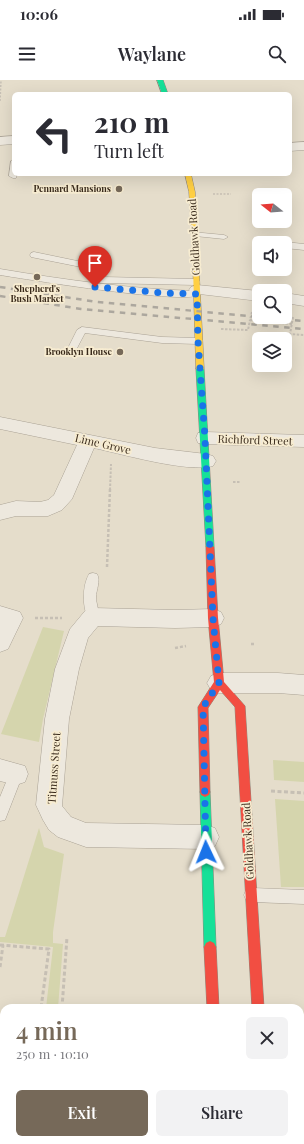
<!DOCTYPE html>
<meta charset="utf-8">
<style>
body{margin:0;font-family:"Playfair Display",serif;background:#f2f2f3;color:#2b2b33;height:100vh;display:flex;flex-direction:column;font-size:15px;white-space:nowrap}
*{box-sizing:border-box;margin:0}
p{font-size:13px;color:#7c7c81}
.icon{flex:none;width:22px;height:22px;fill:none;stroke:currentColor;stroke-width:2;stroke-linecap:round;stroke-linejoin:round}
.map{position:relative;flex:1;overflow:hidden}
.panel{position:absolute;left:0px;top:924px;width:304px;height:140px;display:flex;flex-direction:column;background:#fff;border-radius:12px 12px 0 0;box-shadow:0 4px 16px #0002}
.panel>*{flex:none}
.top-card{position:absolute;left:12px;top:12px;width:280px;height:84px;border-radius:6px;box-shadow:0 4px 16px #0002;background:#fff;color:#2b2b33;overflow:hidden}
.needle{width:26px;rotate:287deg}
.controls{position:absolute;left:252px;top:108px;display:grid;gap:8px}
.controls a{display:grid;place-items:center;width:40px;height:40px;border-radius:6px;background:#fff;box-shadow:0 4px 16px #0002;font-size:20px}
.pin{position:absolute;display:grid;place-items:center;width:34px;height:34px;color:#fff;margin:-41px -17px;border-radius:50% 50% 50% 0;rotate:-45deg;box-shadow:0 0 4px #0007}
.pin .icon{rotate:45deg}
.me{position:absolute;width:44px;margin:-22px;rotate:358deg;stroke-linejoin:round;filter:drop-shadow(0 0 3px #0008)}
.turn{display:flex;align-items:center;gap:14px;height:84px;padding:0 16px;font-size:18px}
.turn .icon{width:52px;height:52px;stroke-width:2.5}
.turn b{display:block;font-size:28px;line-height:34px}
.round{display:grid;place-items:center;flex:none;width:42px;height:42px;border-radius:6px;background:#f2f2f3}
.headline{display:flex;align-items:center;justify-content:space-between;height:68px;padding:0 16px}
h1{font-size:24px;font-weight:600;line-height:30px;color:#766959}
.primary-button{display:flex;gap:8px;margin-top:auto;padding:8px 16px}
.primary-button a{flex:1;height:46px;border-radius:6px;background:#766959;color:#fff;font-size:16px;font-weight:600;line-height:46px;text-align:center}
.primary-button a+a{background:#f2f2f3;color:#2b2b33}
.status{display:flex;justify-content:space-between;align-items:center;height:28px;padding:0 20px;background:#fff;direction:ltr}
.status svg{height:11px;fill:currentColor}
header{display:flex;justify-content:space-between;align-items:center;height:52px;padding:0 16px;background:#fff;font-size:18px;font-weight:600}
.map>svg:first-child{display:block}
.green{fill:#d5d5ad}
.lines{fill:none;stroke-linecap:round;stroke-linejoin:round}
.lane-casing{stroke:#aaa295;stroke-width:1}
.street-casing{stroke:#aaa295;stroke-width:1}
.fast-casing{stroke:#90877b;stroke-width:1}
.slow-casing{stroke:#90877b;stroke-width:1}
.jam-casing{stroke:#90877b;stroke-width:1}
.path-far3{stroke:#c6bfb4;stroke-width:1.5;stroke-dasharray:2 1.5;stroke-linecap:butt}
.path-far2{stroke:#c6bfb4;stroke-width:2;stroke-dasharray:2.5 1.5;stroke-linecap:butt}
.path-far1{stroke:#c6bfb4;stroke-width:2.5;stroke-dasharray:3 2;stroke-linecap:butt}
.path{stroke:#c6bfb4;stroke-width:3;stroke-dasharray:4 2.5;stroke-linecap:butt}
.lane{fill:#ede8de;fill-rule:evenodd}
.street{fill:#ede8de;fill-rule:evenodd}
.fast{fill:#16e098;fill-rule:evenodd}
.slow{fill:#ffcf43;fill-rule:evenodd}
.jam{fill:#f24e42;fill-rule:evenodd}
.rail{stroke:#aca79e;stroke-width:2.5;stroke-dasharray:5.5 5.5;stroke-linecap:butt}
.route{stroke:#1a73e8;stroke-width:7;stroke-dasharray:0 12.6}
.poi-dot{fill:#766959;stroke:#f7ecd1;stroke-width:1.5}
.labels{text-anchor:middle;stroke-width:3.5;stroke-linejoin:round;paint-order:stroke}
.far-poi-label{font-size:9px;font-weight:bold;fill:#3a2b1c;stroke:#f7ecd1;text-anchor:end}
.street-label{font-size:11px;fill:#3a2b1c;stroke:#f7ecd1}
</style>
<div class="status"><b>10:06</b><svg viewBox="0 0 49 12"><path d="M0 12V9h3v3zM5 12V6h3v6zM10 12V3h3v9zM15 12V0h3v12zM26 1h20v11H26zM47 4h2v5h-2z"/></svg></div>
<header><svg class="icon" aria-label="menu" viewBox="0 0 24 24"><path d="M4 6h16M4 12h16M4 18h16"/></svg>Waylane<svg class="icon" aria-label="search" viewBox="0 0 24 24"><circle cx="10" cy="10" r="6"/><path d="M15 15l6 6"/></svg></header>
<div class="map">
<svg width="304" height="1064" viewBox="0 0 304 1064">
<rect width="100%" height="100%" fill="#e5ddcb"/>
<path class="green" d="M 43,547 L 64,551 L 43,639 L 39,662 L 1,654 Z
M 273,680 L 304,682 L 304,702 L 274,700 Z
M 275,719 L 304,721 L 304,807 L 281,807 Z
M 39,748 L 44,767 L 64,774 L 53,852 L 53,863 L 63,864 L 58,928 L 46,928 L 53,867 L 0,862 L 0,857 L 5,857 Z"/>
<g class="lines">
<g class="lane-casing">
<path id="lane" d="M 11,81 L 14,81 L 14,94 L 17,94 L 16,98 L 13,98 L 9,96 Z
M 192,152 L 224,155 L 228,157 L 224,159 L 195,156 L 191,154 Z
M 285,162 L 304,164 L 304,170 L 285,168 L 285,163 L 283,163 Z
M 34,172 L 87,183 L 103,197 L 196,199 L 200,202 L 196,205 L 101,203 L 98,202 L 81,187 L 31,177 L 30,175 L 31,173 Z
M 0,189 C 65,200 131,209 197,211 L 201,214 C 190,226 25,199 0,195 Z
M 82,247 L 162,257 L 198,258 L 203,261 L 198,264 L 162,263 L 85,253 L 75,272 L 69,272 L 67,270 L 77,250 Z
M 93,493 L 97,494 C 101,501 96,510 96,517 C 96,525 101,533 97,540 L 93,542 L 89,540 C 82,528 82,506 89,494 Z
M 16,688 L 21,690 L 23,694 L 5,740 L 0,741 L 0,717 L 11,690 Z
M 251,808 L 304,810 L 304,824 L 251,822 L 246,820 L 244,815 L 246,810 Z"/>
</g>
<g class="street-casing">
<path id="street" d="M 14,56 L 14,64 L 0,65 L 0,57 Z
M 304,62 L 304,70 L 290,71 L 290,63 Z
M 197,205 L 259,211 L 259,221 L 191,213 L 189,210 L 191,207 Z
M 285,213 L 304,216 L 304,226 L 285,223 Z
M 0,337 L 155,368 L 206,374 L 213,376 L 216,381 L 213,386 C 188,393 122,374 94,368 L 72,419 L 62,430 L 48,436 L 16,436 L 0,440 L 0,425 L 16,421 L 40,422 L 48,420 L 54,415 L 77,365 L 0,349 Z
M 205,352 L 304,355 L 304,367 L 205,364 L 198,363 L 196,358 L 198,353 Z
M 0,526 L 20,532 L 23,538 L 8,569 L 0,572 Z
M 93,528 L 175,530 L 213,529 L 221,532 L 224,538 L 221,544 L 213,547 L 175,548 L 98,546 L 88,558 L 79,589 L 69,639 L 62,726 L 71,737 L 86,743 L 206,745 L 215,748 L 219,757 L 215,766 L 206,769 L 86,767 L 58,757 L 49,750 L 43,740 L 36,725 L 45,639 L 55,589 L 70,549 L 85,531 Z
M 219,593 L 278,593 L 304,595 L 304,615 L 278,613 L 219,613 L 211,610 L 207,603 L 211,596 Z
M 0,679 L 25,686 L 28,694 L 25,702 L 16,705 L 0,701 Z
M 0,984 L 4,984 L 4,1014 L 0,1014 Z
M 4,1045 L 4,1060 L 22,1060 L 21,1064 L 0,1064 L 0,1047 Z"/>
</g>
<g class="fast-casing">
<path id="fast" d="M 157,0 L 163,0 L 168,14 L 162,14 Z
M 197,287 L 200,287 L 204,289 L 214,467 L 210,470 L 206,467 L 196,289 Z
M 205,707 L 209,709 L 210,712 L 216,867 L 214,871 L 210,873 L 206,871 L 204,867 L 200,712 L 201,709 Z
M 214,1060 L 226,1060 L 226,1064 L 214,1064 Z"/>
</g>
<g class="slow-casing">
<path id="slow" d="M 185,94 L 191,94 L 195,112 L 204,289 L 200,291 L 196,289 L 192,154 L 189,112 Z
M 261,1060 L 273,1060 L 273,1064 L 261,1064 Z"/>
</g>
<g class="jam-casing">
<path id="jam" d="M 210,464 L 214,467 L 218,538 L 224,602 L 245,626 L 264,928 L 252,928 L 235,627 L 220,610 L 208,628 L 210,712 L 209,715 L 205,717 L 201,715 L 200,712 L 198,627 L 214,602 L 208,538 L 206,467 Z
M 210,861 L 214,863 L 216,867 L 219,928 L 207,928 L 204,867 L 206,863 Z"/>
</g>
<path class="path-far3" d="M 0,21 L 1,0
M 266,113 L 271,113
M 213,114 L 231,114"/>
<path class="path-far2" d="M 252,232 L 250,240 L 292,244
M 293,237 L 290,254 L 304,255
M 221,249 L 248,250 L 250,240
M 233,402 L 241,402
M 110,410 L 111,384"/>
<path class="path-far1" d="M 107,487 L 110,409
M 35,538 L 62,538
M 251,564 L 255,564
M 175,568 L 186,566"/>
<path class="path" d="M 271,711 L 304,713
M 0,865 L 49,869 L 41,928
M 0,887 L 3,865
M 62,928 L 67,857"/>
<use href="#lane" class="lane"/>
<use href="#street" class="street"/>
<use href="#fast" class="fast"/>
<use href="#slow" class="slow"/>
<use href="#jam" class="jam"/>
<path class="rail" d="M 0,207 L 97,222 L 304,241
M 0,216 L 81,229 L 304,249"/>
</g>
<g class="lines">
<path class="route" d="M 95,207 L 164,213 L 197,214 L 198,261 L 205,358 L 213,538 L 219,603 L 203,627 L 206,772"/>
</g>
<g class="poi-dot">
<circle cx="119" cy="109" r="4"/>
<circle cx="37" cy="197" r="4"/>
<circle cx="120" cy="272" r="4"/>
</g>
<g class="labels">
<g class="far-poi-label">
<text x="111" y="112">Pennard Mansions</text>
<text x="37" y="212" text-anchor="middle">Shepherd's<tspan x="37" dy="10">Bush Market</tspan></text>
<text x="112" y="275">Brooklyn House</text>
</g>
<g class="street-label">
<text transform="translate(194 157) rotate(-93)" y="4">Goldhawk Road</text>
<text transform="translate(255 360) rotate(2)" y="4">Richford Street</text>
<text transform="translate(103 364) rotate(13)" y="4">Lime Grove</text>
<text transform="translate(54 688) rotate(-86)" y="4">Titmuss Street</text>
<text transform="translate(248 761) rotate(-93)" y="4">Goldhawk Road</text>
</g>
</g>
</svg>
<div class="controls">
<a><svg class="needle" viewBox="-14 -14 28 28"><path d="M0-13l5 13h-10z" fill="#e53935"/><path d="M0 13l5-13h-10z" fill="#7c7c81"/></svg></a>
<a><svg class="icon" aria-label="sound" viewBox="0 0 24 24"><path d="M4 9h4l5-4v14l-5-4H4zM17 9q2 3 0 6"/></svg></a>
<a><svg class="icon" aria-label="search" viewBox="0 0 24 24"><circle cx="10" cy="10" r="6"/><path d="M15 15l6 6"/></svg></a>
<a><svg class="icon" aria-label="layers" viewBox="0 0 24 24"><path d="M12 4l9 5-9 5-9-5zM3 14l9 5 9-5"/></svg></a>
</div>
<div class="pin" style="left:95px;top:207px;background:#d93025"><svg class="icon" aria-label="arrive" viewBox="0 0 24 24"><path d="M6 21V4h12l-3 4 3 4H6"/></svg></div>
<svg class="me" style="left:206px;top:772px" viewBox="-20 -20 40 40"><path d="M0-17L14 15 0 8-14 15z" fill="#1a73e8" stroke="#fff" stroke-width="4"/></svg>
<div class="top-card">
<div class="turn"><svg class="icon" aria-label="left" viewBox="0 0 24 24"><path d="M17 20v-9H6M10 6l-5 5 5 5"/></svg><div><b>210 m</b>Turn left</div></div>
</div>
<section class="panel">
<div class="headline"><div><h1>4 min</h1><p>250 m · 10:10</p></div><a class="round"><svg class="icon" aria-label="close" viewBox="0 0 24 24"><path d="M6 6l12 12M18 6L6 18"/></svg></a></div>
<div class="primary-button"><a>Exit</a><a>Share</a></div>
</section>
</div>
